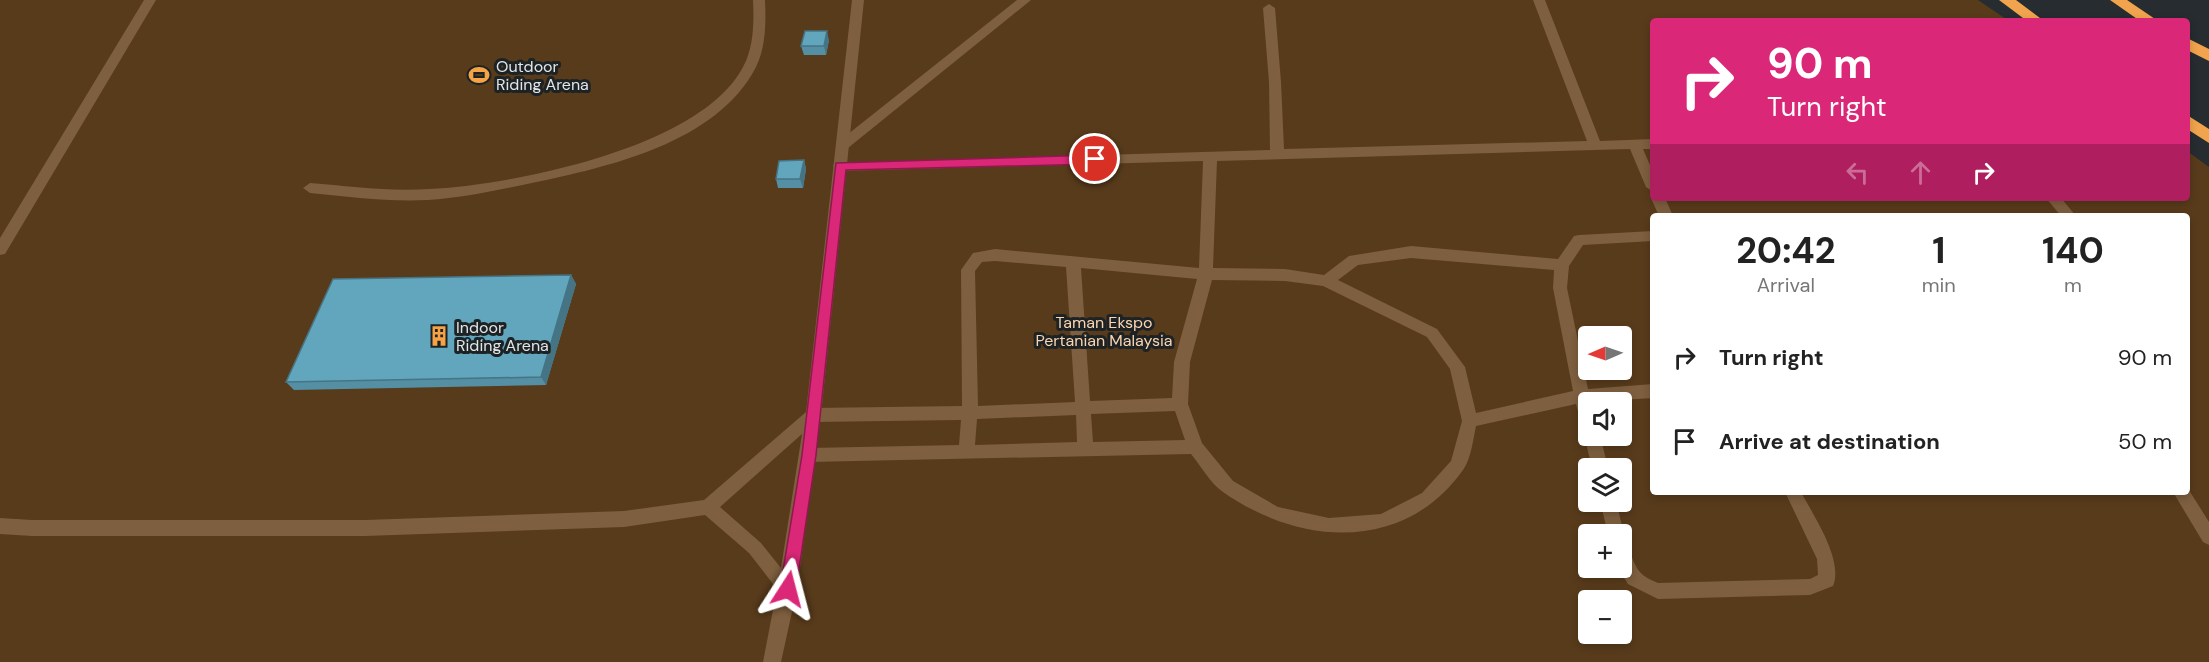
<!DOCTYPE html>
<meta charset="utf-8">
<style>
body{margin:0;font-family:"DM Sans",sans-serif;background:#f6f6f6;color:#222;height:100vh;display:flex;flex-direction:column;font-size:22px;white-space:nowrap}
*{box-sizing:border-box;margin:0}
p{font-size:20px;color:#767676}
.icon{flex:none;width:33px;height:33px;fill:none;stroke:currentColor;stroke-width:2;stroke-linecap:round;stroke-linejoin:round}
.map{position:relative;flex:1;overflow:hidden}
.panel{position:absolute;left:1650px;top:213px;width:540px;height:282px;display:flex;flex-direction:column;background:#fff;border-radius:6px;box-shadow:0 3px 9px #0003}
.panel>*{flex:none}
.top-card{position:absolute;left:1650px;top:18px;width:540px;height:183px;border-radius:6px;box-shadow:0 3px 9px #0003;background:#db2777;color:#fff;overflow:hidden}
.needle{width:39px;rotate:268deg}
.fabs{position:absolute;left:1578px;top:326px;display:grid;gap:12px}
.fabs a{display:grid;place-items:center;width:54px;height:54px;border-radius:6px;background:#fff;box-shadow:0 3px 9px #0003;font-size:30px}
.pin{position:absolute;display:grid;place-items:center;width:51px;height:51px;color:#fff;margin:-26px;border:3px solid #fff;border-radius:50%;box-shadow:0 2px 6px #0007}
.me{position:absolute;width:66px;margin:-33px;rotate:9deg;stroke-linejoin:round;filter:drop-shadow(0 0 4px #0008)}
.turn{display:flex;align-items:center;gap:21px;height:126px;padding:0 18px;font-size:27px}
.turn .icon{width:78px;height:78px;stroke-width:2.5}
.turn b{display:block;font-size:42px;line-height:51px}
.lanes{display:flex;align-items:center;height:57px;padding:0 18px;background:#0003;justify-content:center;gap:30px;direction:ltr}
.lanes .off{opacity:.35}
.eta{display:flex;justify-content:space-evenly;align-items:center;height:102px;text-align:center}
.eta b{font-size:36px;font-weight:700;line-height:42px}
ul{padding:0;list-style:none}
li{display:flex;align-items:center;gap:18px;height:84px;padding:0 18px}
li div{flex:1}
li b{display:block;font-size:22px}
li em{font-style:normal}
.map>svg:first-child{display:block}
.green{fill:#583b1b;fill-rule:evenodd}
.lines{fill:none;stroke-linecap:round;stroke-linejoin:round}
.service{fill:#7e5f3f;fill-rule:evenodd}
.minor{fill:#7e5f3f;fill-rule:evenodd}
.motorway{fill:#f1a44d;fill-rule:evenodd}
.wall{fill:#548fa3}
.shaded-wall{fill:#457485}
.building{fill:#62a6be;stroke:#457485;stroke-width:1.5}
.route{fill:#db2777;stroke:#8e194d;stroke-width:1.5}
.labels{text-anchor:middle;stroke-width:6;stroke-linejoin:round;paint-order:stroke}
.poi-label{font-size:16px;fill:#e1e5e7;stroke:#1d2325;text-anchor:start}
.park-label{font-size:16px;fill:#fad5b0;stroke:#1d2325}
</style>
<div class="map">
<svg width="2209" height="662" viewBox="0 0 2209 662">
<rect width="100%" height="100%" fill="#262c2f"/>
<path class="green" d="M 0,0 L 1978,0 L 2009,21 L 1653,21 L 1653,198 L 2187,198 L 2187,151 L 2209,167 L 2209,662 L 0,662 ZM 1653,216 L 2187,216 L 2187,492 L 1653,492 ZM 1588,336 L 1622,336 L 1622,369 L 1588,369 ZM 1588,402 L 1622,402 L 1622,435 L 1588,435 ZM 1588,468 L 1622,468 L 1622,501 L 1588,501 ZM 1588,534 L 1622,534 L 1622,567 L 1588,567 ZM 1588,600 L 1622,600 L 1622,633 L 1588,633 Z"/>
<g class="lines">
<path class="service" d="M 753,0 L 765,0 C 766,22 766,47 756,67 C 717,143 608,167 532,183 C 498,190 463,198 428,200 C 389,202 349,197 310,193 L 303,188 L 310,183 C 349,186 389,192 429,189 C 512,185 701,148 743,67 C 754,47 754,22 753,0 Z
M 1017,0 L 1031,0 L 848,148 L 838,148 L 836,145 L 838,142 Z
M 1533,0 L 1545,0 L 1600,141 L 1653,139 L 1653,149 L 1643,149 L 1653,172 L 1653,192 L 1646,187 L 1630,149 L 1217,161 L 1213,268 L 1285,269 L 1324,275 L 1349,256 L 1411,246 L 1558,259 L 1574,236 L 1579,235 L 1653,231 L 1653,241 L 1583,245 L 1569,266 L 1567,288 L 1588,389 L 1653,384 L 1653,398 L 1588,402 L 1588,429 L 1582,427 L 1576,404 L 1476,426 C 1473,440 1471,459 1463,470 C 1404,553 1300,546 1223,492 C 1211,484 1201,466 1191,454 L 809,462 L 803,460 L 801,455 L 803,450 L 809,448 L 959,445 L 961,420 L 813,422 L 807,420 L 805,415 L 807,410 L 813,408 L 962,406 L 961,270 L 973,253 L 995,249 L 1199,268 L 1203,161 L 840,171 L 835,169 L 833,166 L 835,163 L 1270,150 L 1269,82 L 1263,8 L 1269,4 L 1275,8 L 1281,82 L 1284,149 L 1587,141 ZM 1411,258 L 1554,270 L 1553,288 L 1573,391 L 1476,413 L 1465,367 L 1437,329 L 1338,280 L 1358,265 ZM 995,261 L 1066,267 L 1075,402 L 978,406 L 975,271 L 982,262 ZM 1081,268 L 1197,279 L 1174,362 L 1172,398 L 1090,401 ZM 1212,280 L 1285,281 L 1323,286 L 1427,337 L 1450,369 L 1462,421 L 1451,461 L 1422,493 L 1381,514 L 1329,518 L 1278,507 L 1233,481 L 1202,443 L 1188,404 L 1190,362 ZM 1175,411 L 1185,440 L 1093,442 L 1091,414 ZM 1076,415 L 1077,442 L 975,445 L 977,419 Z
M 1653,195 L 1653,198 L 1665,198 L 1673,216 L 1659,216 L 1651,198 Z
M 2046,198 L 2061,198 L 2076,216 L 2061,216 Z
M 1588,429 L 1588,435 L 1600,435 L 1608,468 L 1592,468 L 1584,435 Z
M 2187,487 L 2209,522 L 2209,545 L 2203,542 L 2173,492 L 2187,492 Z
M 1785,492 L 1801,492 C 1813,515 1844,560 1833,586 L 1810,595 L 1658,599 L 1628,584 L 1617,567 L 1622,567 L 1622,546 L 1628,548 C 1637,568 1636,574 1658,583 L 1810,579 L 1818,575 L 1817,559 Z
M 1600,501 L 1616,501 L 1624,534 L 1622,539 L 1622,534 L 1608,534 Z"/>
<path class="minor" d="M 144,0 L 156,0 L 5,254 L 0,255 L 0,238 Z
M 852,0 L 864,0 L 821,415 L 797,589 L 781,662 L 763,662 L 777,589 L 749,553 L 705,515 L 624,527 L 365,536 L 32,536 L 0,534 L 0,518 L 32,520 L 365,520 L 624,511 L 704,500 L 806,412 ZM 802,434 L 781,568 L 761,543 L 720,507 Z"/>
<path class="motorway" d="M 1999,0 L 2016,0 L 2044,21 L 2027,21 Z
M 2110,0 L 2127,0 L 2158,21 L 2140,21 Z
M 2187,38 L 2209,49 L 2209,61 L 2187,50 Z
M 2187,115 L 2209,129 L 2209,143 L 2187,129 Z"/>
</g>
<path class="wall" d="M 829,40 L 826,55 L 804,55 L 801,46 Z
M 804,160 L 806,169 L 803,188 L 778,188 L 776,179 Z
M 571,275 L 576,284 L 546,385 L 294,390 L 286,382 Z"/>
<path class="shaded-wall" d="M 827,31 L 829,40 L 826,55 L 824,46 Z
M 804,160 L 806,169 L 803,188 L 800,179 Z
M 571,275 L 576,284 L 546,385 L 541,377 Z"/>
<path class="building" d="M 805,31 L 827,31 L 824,46 L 801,46 Z
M 804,160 L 800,179 L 776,179 L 779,161 Z
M 571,275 L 541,377 L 286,382 L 333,279 Z"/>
<path class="route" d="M 1095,155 L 1101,159 L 1095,164 L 846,170 L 816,455 L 796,589 L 793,594 L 788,596 L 782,594 L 780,589 L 802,455 L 836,163 Z"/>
<defs>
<g id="stadium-bare" transform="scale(1.62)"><path d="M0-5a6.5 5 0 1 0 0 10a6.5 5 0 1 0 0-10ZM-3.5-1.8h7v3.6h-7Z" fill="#f5a345" stroke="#1d2325" stroke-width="2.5" paint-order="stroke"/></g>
<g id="building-bare" transform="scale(1.62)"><path d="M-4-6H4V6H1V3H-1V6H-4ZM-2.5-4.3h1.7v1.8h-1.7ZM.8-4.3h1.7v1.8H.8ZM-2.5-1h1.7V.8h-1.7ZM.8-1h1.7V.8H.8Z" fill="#f5a345" stroke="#1d2325" stroke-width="2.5" paint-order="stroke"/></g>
</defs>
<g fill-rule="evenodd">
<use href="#stadium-bare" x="479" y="75"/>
<use href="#building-bare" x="439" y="336"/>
</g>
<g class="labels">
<g class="poi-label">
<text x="496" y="72">Outdoor<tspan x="496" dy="18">Riding Arena</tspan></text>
<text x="456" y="333">Indoor<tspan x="456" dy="18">Riding Arena</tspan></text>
</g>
<g class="park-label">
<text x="1104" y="328">Taman Ekspo<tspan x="1104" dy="18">Pertanian Malaysia</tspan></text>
</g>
</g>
</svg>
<div class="fabs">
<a><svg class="needle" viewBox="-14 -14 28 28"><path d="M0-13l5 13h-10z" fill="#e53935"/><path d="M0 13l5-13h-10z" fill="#767676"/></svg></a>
<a><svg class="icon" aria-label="sound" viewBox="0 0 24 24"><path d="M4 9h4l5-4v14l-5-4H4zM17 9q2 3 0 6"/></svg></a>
<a><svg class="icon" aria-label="layers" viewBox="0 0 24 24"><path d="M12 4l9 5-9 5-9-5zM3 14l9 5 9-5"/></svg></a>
<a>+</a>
<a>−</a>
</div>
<div class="pin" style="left:1095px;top:159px;background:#d93025"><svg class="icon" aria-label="arrive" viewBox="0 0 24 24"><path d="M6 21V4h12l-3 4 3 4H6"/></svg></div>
<svg class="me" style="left:788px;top:589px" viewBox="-20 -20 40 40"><path d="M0-17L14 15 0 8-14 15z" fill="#db2777" stroke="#fff" stroke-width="4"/></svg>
<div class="top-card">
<div class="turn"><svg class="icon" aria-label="right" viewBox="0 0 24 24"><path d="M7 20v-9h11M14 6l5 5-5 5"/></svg><div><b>90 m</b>Turn right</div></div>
<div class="lanes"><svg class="icon off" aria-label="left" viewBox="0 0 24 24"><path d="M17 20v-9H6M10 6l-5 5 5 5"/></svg><svg class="icon off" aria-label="ahead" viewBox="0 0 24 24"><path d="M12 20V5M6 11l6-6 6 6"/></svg><svg class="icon" aria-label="right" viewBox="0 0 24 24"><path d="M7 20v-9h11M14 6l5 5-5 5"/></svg></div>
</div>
<section class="panel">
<div class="eta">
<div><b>20:42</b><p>Arrival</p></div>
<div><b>1</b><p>min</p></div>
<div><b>140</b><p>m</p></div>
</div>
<ul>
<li><svg class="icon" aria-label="right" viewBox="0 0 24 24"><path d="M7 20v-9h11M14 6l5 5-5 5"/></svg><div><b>Turn right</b></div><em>90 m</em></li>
<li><svg class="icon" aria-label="arrive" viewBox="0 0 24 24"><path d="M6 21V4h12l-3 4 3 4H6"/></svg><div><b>Arrive at destination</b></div><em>50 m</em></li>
</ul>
</section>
</div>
